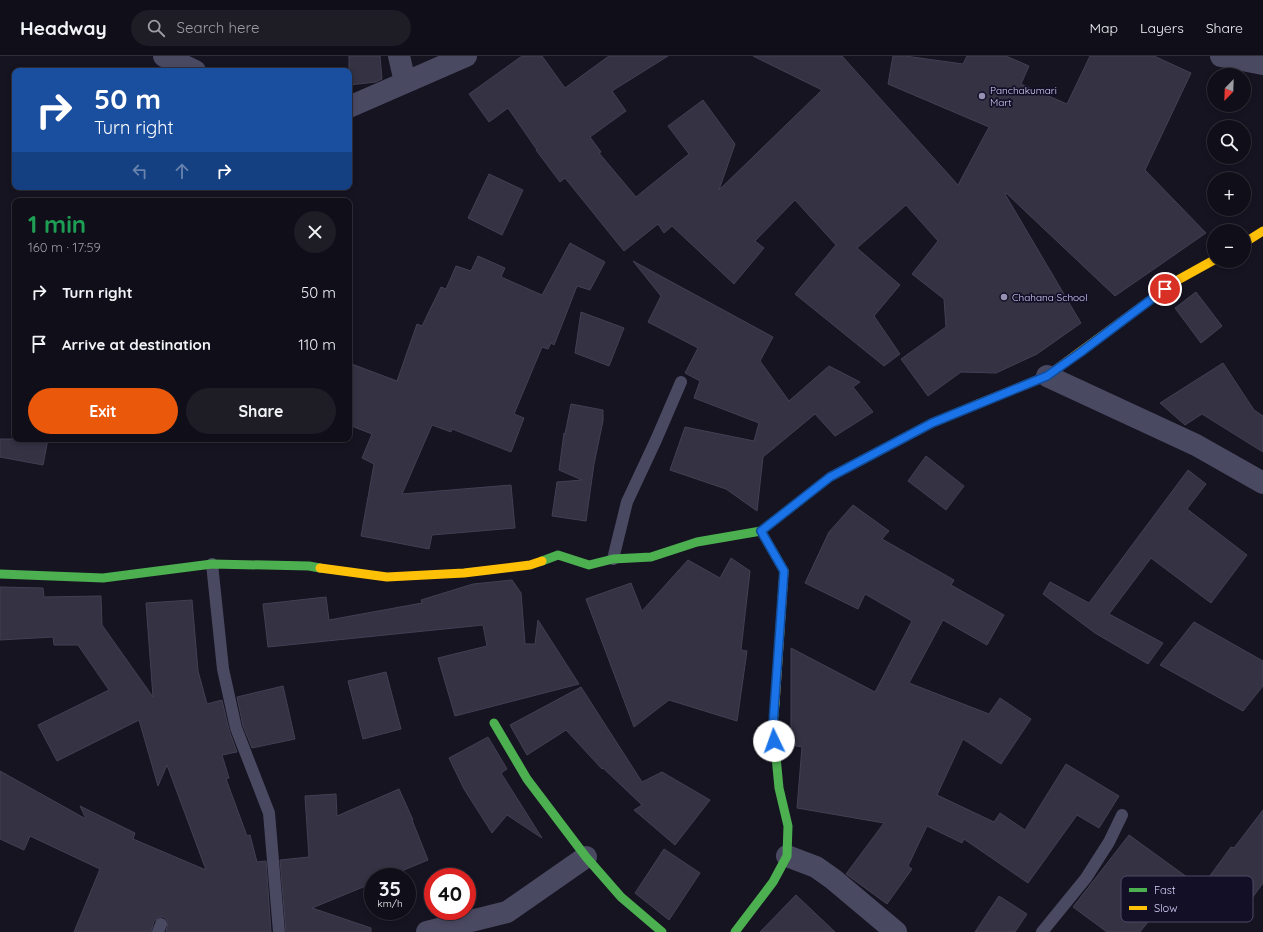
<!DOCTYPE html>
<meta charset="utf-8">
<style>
body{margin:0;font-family:Quicksand,sans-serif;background:#1e1d26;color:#f1f3f6;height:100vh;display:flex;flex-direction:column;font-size:15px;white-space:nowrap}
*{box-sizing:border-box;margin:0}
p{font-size:13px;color:#9c9ca2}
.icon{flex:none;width:22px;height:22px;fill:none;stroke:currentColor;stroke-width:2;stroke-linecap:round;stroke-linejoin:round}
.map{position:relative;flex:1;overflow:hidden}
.side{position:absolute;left:12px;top:142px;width:340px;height:244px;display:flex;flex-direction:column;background:#100f19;border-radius:8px;box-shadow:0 2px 6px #0003,0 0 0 1px #302f38}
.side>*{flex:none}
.guide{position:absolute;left:12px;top:12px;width:340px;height:122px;border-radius:8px;box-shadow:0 2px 6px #0003,0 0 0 1px #302f38;background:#1a4fa0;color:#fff;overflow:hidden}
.needle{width:26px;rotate:203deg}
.controls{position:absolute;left:1207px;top:12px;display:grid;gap:8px}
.controls a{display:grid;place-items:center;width:44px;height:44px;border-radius:50%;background:#100f19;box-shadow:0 2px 6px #0003,0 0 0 1px #302f38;font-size:20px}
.speed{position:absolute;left:364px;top:812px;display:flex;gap:8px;font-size:20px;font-weight:700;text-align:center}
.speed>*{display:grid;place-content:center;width:52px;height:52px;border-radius:50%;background:#100f19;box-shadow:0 2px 6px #0003,0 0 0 1px #302f38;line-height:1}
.speed small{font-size:10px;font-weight:400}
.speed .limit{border:6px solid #d22;background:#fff;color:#111}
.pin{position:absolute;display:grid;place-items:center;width:34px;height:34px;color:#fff;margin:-17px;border:2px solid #fff;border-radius:50%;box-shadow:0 1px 4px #0007}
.me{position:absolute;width:44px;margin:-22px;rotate:357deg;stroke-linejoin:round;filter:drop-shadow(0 0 3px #0008)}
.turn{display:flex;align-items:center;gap:14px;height:84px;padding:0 16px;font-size:18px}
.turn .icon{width:52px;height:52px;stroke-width:2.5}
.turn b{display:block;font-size:28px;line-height:34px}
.lanes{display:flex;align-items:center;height:38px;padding:0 16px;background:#0003;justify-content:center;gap:20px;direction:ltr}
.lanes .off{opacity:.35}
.round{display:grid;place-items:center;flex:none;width:42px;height:42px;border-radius:21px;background:#1e1d26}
.overview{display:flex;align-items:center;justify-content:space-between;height:68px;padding:0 16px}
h1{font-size:24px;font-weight:700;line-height:30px;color:#1e9e55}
.action{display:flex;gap:8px;margin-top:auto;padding:8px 16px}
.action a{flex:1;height:46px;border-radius:24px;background:#ea580c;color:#fff;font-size:16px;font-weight:700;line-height:46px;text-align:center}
.action a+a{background:#1e1d26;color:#f1f3f6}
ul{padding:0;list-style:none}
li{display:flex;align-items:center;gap:12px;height:52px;padding:0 16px}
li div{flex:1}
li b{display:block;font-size:15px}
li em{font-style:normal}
header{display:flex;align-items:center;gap:24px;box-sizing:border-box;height:56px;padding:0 20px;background:#100f19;border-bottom:1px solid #302f38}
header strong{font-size:19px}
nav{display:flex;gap:22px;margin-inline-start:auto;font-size:14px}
.search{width:280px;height:36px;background:#1e1d26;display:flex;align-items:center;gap:10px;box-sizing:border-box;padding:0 14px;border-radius:22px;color:#9c9ca2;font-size:15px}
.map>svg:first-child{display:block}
.building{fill:#343243;stroke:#433f54}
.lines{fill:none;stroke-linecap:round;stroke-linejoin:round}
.lane{stroke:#4a4962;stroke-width:12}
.street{stroke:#4a4962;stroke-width:22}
.fast{stroke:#4caf50;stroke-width:9}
.slow{stroke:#ffc107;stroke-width:9}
.route-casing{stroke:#114b97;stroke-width:10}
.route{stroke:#1a73e8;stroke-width:7}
.poi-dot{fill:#9591b1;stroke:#130f26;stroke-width:1.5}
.labels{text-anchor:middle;stroke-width:3.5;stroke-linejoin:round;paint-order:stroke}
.poi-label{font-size:10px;fill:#d9d4ff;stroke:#130f26;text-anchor:start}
.key{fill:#130f26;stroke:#4e4a67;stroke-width:1}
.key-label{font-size:11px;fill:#d9d4ff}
</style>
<header>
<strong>Headway</strong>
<div class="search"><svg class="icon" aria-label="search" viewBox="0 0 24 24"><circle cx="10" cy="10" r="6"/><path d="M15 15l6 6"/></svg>Search here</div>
<nav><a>Map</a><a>Layers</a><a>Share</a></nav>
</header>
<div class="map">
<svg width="1263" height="876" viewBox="0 0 1263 876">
<rect width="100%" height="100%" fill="#161421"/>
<path class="building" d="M 349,0 L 380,0 L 382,23 L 376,26 L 349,29 Z
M 522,0 L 542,0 L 565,32 L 609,0 L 668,0 L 612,35 L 626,55 L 590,81 L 601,96 L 599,97 L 636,141 L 689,98 L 668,70 L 703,44 L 735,88 L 719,134 L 822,34 L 753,0 L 842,0 L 958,129 L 989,71 L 888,28 L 893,0 L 905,0 L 963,8 L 967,0 L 1006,0 L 1029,10 L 1021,28 L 1067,48 L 1090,0 L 1154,0 L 1191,17 L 1145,114 L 1206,177 L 1115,240 L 1006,137 L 1005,138 L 1081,267 L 1037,298 L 996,317 L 961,316 L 928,340 L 901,303 L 946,271 L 944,243 L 912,218 L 938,185 L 906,149 L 857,192 L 900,229 L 874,260 L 900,298 L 884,310 L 795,238 L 836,189 L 795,144 L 755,185 L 764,192 L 734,228 L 672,170 L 664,177 L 658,168 L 624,195 L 565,122 L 560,126 L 536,94 L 537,94 L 508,52 L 489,66 L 469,38 Z
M 489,118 L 523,134 L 502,179 L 468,162 Z
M 570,187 L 605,206 L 590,234 L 577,230 L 554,289 L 551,287 L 548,293 L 542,291 L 514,358 L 524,362 L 511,396 L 452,373 L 451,376 L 432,369 L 402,438 L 511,429 L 515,472 L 432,479 L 429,493 L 361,480 L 374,408 L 362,402 L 372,378 L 349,369 L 349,307 L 397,325 L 417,268 L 422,270 L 441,231 L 446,233 L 456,210 L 471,215 L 478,200 L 505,212 L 501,221 L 542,239 Z
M 633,205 L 773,281 L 760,305 L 789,345 L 829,310 L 860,326 L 853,331 L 873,356 L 835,380 L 815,358 L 763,401 L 757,455 L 726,433 L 670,414 L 685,371 L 754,385 L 759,367 L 694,342 L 700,325 L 685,317 L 698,292 L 648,266 L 661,240 Z
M 1196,236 L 1222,270 L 1201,287 L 1175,252 Z
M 581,256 L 624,272 L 609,310 L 575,297 Z
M 1223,307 L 1254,354 L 1263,360 L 1263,396 L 1202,358 L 1185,369 L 1160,347 Z
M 571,348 L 603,354 L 603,365 L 594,408 L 586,465 L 552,460 L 557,426 L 582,424 L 559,414 L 564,377 L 565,378 Z
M 0,383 L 48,383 L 43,409 L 0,401 Z
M 926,400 L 964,430 L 946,454 L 908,425 Z
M 1188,414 L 1206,428 L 1187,453 L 1247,499 L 1211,547 L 1151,502 L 1109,558 L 1163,587 L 1148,608 L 1095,577 L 1043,538 L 1050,526 L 1089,547 Z
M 853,449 L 889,475 L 882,483 L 954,524 L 951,529 L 1004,559 L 987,589 L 943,564 L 909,627 L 989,658 L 1000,642 L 1031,663 L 1001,708 L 963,683 L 937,739 L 994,766 L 1000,757 L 1025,774 L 1066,708 L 1119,740 L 1099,772 L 1077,759 L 1028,827 L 964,783 L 962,787 L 927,770 L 908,810 L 912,813 L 887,848 L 846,818 L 884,767 L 797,752 L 802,691 L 791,689 L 791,592 L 875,636 L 912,565 L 865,538 L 858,553 L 805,527 L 829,476 Z
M 731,502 L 750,515 L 741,594 L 747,595 L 737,665 L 669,644 L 634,671 L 586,543 L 631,527 L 642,555 L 688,504 L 720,522 Z
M 512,524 L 521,537 L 525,588 L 535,588 L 538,564 L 579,628 L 455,660 L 438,602 L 487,590 L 483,569 L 268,591 L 263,548 L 326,541 L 329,564 L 422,547 L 421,544 L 473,528 Z
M 0,531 L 43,532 L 44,541 L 101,540 L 102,569 L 153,641 L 146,547 L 192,544 L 198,615 L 207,648 L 222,644 L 229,674 L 237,696 L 222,699 L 229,722 L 226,723 L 247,780 L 250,779 L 257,806 L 266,805 L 271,876 L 166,876 L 168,866 L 164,861 L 160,861 L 154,865 L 151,876 L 74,876 L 100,813 L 30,780 L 24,794 L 0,783 L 0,715 L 86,763 L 80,750 L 135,777 L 133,783 L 206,814 L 167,709 L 158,730 L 139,664 L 57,705 L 38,669 L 109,634 L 78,589 L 54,589 L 53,581 L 0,584 Z
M 1194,566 L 1263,605 L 1263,630 L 1243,655 L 1160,609 Z
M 386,616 L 401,673 L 363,683 L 348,625 Z
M 283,630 L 295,683 L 252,692 L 243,670 L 237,641 Z
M 581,631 L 642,726 L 662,716 L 710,744 L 675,789 L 634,754 L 642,749 L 603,712 L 602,713 L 566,674 L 527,699 L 510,669 Z
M 488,681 L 507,713 L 501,717 L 542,782 L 507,759 L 492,777 L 464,733 L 449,702 Z
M 399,733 L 413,764 L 412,764 L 428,804 L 387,821 L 373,821 L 373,827 L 312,852 L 371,872 L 371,876 L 286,876 L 280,804 L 309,801 L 305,740 L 336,738 L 337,760 Z
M 1263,754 L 1263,827 L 1242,856 L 1204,828 L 1231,791 L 1234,792 Z
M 1129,779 L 1191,824 L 1167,858 L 1159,852 L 1140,876 L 1107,876 L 1073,851 Z
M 664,793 L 700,817 L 669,864 L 635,837 Z
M 796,839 L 835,876 L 760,876 Z
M 999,840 L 1027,858 L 1015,876 L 975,876 Z"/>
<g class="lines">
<path class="lane" d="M 613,503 L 627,446 L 656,384 L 681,326
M 212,508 L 223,613 L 236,672 L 269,757 L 279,876
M 158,876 L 161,868
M 1042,876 L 1086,822 L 1109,786 L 1122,759"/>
<path class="street" d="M 164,0 L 195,15
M 399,0 L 405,26
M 1221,0 L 1263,8
M 349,51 L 466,0
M 1047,320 L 1196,389 L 1263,427
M 787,800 L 816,811 L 833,823 L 896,876
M 427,876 L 507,856 L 586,801"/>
<path class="fast" d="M 542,505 L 558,499 L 589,509 L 613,503 L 651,501 L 697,486 L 761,475 L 830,421 L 932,367 L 978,348
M 0,518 L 103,522 L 212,508 L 309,510 L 320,512
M 494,667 L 527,723 L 586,801 L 621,841 L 662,876
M 735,876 L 773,826 L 787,800 L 788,770 L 779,732 L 773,669 L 775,648"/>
<path class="slow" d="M 1244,187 L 1263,175
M 978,348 L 1047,320 L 1176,225 L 1214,204
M 761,475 L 784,515 L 775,648
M 320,512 L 387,521 L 464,517 L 530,509 L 542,505"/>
</g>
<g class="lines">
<g class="route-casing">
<path id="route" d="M 774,685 L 773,669 L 784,515 L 761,475 L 830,421 L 932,367 L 1047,320 L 1081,296 L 1165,233"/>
</g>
<use href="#route" class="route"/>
</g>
<g class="poi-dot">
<circle cx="982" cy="40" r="4"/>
<circle cx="1004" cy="241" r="4"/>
</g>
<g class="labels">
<g class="poi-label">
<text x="990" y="38">Panchakumari<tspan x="990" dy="12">Mart</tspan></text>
<text x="1012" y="245">Chahana School</text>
</g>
</g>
<rect x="1121" y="820" width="132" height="46" rx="6" class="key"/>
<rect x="1129" y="832" width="18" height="4" fill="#4caf50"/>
<rect x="1129" y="850" width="18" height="4" fill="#ffc107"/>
<g class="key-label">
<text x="1154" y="838">Fast</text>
<text x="1154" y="856">Slow</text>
</g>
</svg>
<div class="controls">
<a><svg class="needle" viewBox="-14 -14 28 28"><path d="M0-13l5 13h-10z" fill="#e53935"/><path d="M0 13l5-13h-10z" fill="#9c9ca2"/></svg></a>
<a><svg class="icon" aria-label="search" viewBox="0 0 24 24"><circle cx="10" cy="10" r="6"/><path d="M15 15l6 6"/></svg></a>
<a>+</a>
<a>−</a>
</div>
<div class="speed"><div>35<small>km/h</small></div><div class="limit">40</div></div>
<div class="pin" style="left:1165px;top:233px;background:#d93025"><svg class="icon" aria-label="arrive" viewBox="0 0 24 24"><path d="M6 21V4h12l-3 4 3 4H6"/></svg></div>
<svg class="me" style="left:774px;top:685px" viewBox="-20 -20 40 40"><circle r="19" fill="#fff"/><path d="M0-13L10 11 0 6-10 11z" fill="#1a73e8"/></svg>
<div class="guide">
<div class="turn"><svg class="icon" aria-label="right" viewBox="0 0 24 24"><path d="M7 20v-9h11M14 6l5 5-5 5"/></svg><div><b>50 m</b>Turn right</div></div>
<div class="lanes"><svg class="icon off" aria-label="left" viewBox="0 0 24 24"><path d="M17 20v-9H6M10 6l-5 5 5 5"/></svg><svg class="icon off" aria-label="ahead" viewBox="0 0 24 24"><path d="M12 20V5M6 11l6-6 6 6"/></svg><svg class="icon" aria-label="right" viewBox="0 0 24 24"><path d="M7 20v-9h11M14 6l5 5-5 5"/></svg></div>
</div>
<section class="side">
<div class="overview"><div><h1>1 min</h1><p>160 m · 17:59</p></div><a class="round"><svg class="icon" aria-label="close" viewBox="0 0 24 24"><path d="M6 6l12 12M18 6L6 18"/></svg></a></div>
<ul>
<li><svg class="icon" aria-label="right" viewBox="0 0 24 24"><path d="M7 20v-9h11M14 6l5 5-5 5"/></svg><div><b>Turn right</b></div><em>50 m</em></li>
<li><svg class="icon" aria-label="arrive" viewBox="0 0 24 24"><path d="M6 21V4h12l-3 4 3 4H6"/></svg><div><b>Arrive at destination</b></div><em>110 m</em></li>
</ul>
<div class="action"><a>Exit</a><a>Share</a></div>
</section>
</div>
